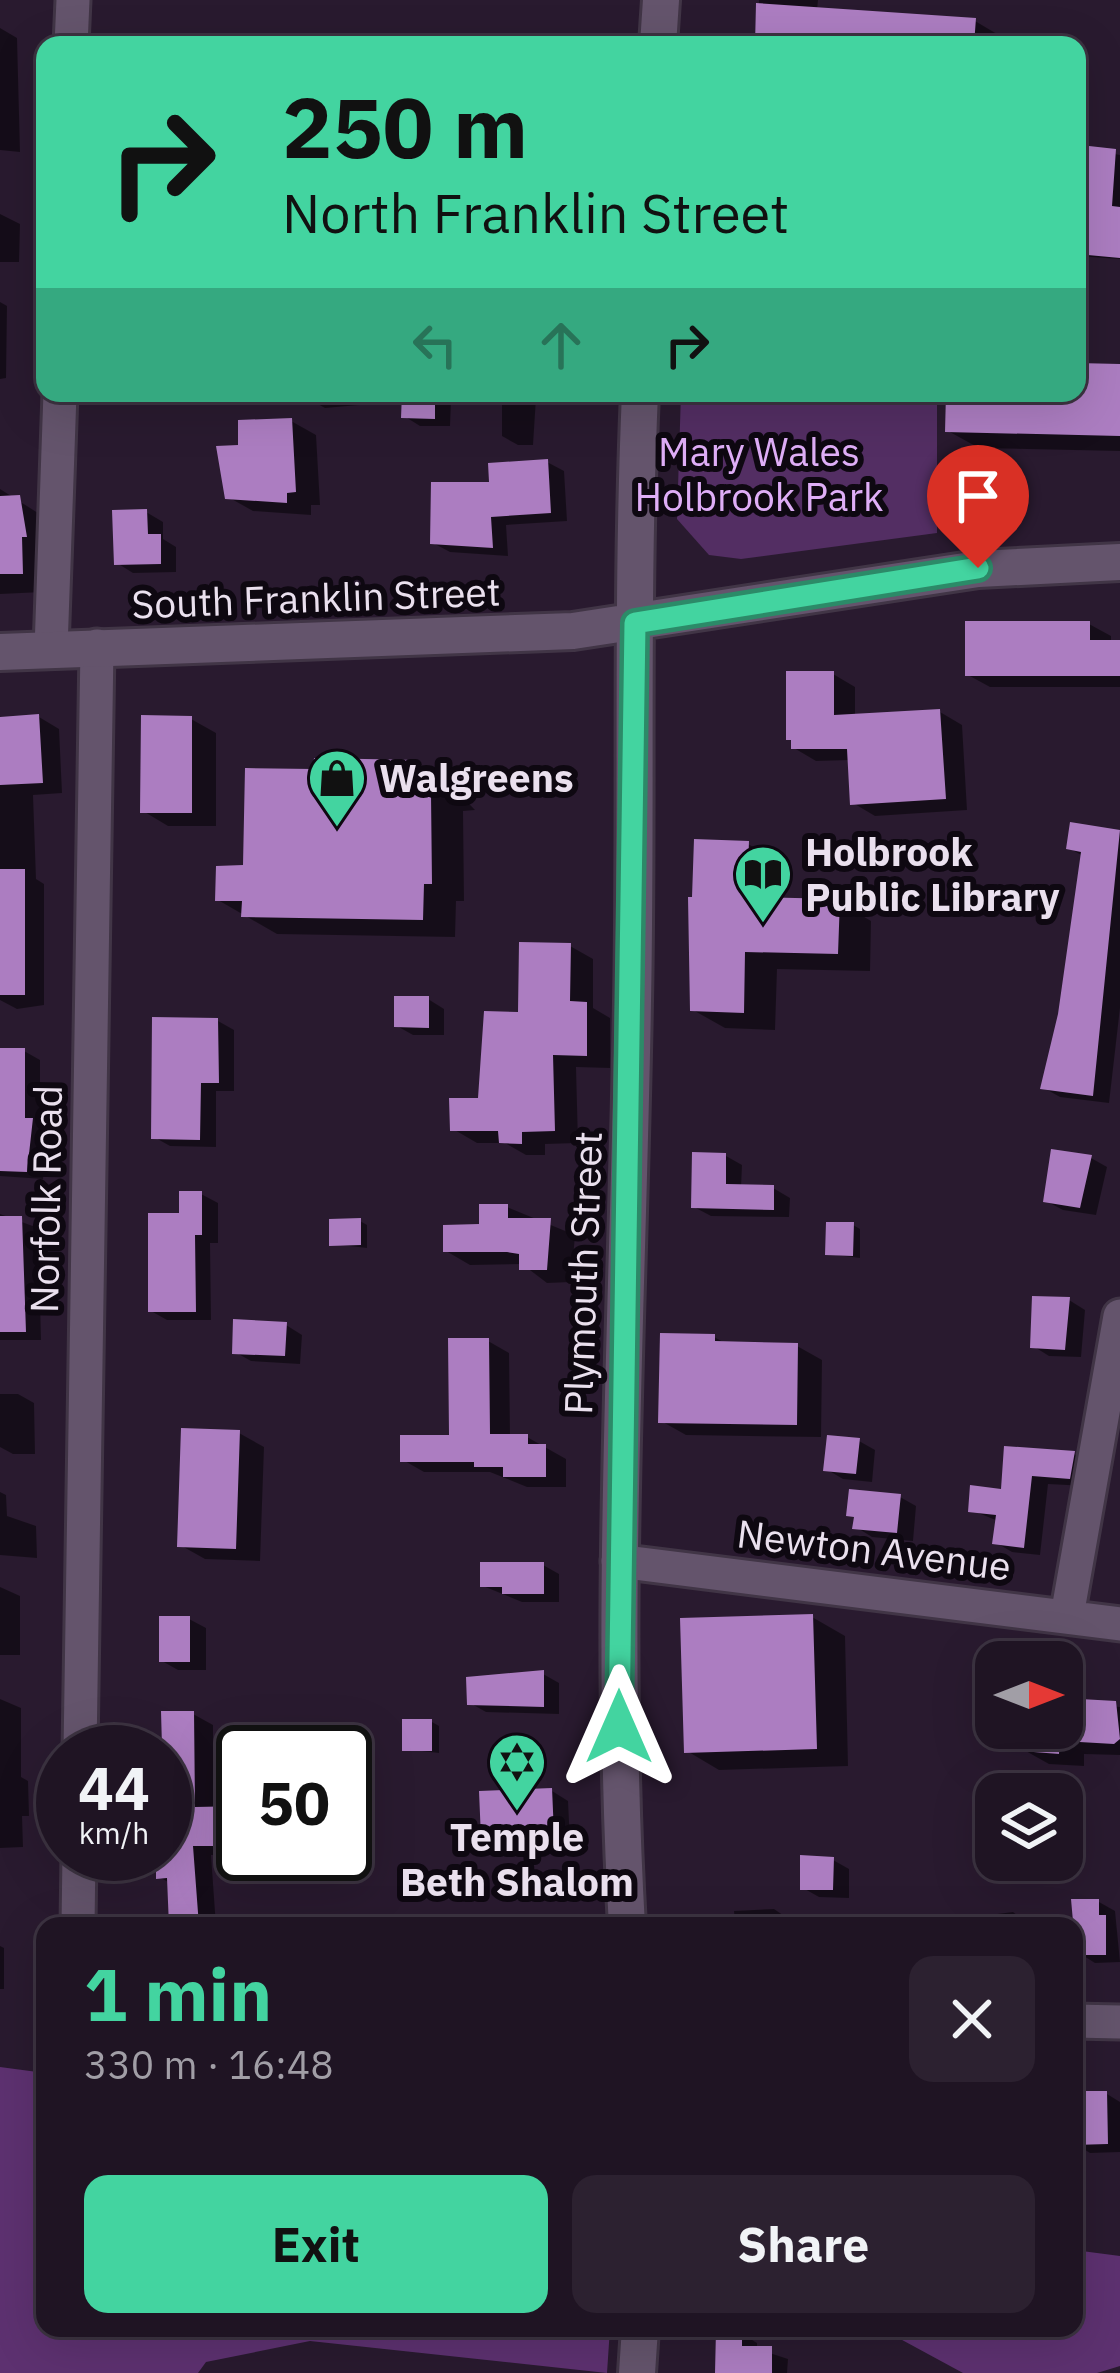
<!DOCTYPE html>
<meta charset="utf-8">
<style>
body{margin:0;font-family:"IBM Plex Sans",sans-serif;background:#2c2130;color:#f1f3f6;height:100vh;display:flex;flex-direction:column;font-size:45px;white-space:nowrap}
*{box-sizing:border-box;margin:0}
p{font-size:39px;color:#a19ea6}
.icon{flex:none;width:66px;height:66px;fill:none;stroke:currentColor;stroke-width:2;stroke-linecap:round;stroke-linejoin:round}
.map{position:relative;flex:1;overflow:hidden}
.details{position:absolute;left:36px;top:1917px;width:1047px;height:420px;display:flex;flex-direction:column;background:#1f1423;border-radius:24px;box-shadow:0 12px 48px #0002,0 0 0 3px #3c3341}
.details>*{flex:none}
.top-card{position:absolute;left:36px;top:36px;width:1050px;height:366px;border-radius:24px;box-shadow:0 12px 48px #0002,0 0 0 3px #3c3341;background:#43d4a0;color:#111;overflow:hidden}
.needle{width:78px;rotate:90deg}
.controls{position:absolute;left:975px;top:1641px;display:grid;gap:24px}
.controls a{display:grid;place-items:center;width:108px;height:108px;border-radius:24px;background:#1f1423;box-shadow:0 12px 48px #0002,0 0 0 3px #3c3341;font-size:60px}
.speed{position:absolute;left:36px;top:1725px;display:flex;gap:24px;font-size:60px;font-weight:700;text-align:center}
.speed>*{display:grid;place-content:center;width:156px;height:156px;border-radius:50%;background:#1f1423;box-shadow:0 12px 48px #0002,0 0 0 3px #3c3341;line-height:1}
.speed small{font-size:30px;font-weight:400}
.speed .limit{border:6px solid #111;border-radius:18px;background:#fff;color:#111}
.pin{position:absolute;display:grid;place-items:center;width:102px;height:102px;color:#fff;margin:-123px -51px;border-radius:50% 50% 50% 0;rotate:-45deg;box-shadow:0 0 12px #0007}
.pin .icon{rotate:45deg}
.me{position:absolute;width:132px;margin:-66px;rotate:0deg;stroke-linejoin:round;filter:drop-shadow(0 0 9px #0008)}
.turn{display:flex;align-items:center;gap:42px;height:252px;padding:0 48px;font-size:54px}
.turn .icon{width:156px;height:156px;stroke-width:2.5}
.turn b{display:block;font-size:84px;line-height:102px}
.lanes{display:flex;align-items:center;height:114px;padding:0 48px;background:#0003;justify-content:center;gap:60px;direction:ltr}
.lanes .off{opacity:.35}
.round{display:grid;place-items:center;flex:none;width:126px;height:126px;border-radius:24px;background:#2c2130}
.headline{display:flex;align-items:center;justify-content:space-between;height:204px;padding:0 48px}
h1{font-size:72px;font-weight:700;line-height:90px;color:#43d4a0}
.action{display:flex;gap:24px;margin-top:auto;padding:24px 48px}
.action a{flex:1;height:138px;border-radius:24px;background:#43d4a0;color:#111;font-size:48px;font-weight:700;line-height:138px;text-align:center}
.action a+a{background:#2c2130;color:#f1f3f6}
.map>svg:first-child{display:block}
.green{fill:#532e63}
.forest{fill:#5d3170}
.shadow{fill:#0007}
.building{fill:#ac7dc1}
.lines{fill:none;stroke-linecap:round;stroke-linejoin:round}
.street-casing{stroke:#413546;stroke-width:39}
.secondary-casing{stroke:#413546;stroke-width:42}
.street{stroke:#64546c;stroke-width:33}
.secondary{stroke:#64546c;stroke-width:36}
.route-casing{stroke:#2c8a68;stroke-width:30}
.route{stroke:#43d4a0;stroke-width:21}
.labels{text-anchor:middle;stroke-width:12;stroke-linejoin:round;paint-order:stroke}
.park-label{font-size:39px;fill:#dfaef7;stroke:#0e0811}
.street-label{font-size:39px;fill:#eae0ee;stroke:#0e0811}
.poi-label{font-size:39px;font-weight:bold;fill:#eae0ee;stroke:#0e0811;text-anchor:start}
</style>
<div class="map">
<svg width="1120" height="2373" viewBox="0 0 1120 2373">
<rect width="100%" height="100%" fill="#291a2f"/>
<path class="green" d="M 681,393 L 937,393 L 937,533 L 741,559 L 709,555 L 677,519 Z"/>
<path class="forest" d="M 0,2067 L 45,2073 L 45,2328 L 610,2328 L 607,2373 L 310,2341 L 206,2362 L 198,2373 L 0,2373 Z
M 1074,2250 L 1120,2256 L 1120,2366 L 1097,2373 L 963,2373 L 880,2328 L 1074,2328 Z"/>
<path class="shadow" d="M 759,0 L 818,0 L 817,10 L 975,21 L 1002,37 L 1002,45 L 758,45 Z
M 0,28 L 17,38 L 20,152 L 0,150 Z
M 450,34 L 480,34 L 496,45 L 450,45 Z
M 140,36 L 211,38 L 223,45 L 140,45 Z
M 1082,148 L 1120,155 L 1120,259 L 1077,256 Z
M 0,214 L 20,224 L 19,262 L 0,262 Z
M 0,302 L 7,306 L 6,378 L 0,379 Z
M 1077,366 L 1120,367 L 1120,451 L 979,448 L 948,431 L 950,393 L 1077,393 Z
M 309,393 L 379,393 L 381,403 L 325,408 L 309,399 Z
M 405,393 L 439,393 L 451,400 L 450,426 L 420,426 L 404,416 Z
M 494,393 L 565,393 L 565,400 L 536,398 L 533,445 L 518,445 L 502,436 L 502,395 Z
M 291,421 L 316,435 L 320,505 L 311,505 L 311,515 L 253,511 L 228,497 L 241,448 Z
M 547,462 L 564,471 L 567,521 L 506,525 L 508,556 L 450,552 L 433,543 L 492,485 Z
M 0,489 L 49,520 L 43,592 L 0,594 Z
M 146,512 L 163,522 L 163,539 L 176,547 L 176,572 L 133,573 L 117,563 Z
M 1089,624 L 1111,636 L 1111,643 L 1120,643 L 1120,687 L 990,687 L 968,675 Z
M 833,674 L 855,687 L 855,717 L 940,712 L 962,725 L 967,810 L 875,816 L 853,803 L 850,760 L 816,761 L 794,748 Z
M 39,717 L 59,729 L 62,793 L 33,795 L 36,879 L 44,884 L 44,1005 L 17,1009 L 0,1000 L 0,720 Z
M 191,719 L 216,733 L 216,826 L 168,826 L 143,811 Z
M 415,763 L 449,783 L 475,810 L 463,811 L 464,901 L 456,901 L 455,937 L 277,934 L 218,900 L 316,772 Z
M 1073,825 L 1120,833 L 1120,1008 L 1109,1103 L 1060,1097 L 1044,1088 L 1061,1015 L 1083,856 L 1069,848 Z
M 748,844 L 780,862 L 779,901 L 839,902 L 871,921 L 870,971 L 777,969 L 775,1030 L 725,1028 L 693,1010 Z
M 570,946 L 593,959 L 593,1008 L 610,1018 L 610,1068 L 576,1067 L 578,1143 L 545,1144 L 545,1155 L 526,1155 L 505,1143 L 477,1143 L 453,1129 L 481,1101 L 521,1015 Z
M 428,999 L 444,1009 L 444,1035 L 413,1035 L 397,1026 Z
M 218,1021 L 234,1030 L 234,1091 L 216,1091 L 216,1147 L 170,1146 L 154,1137 Z
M 0,1051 L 24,1051 L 40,1060 L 40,1125 L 48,1130 L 43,1179 L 0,1176 Z
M 726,1156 L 742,1165 L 741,1188 L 773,1188 L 790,1198 L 789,1217 L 711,1216 L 694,1207 Z
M 1091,1158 L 1107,1167 L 1096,1215 L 1063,1210 L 1046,1201 Z
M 201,1194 L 218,1203 L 218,1243 L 210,1243 L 211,1320 L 167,1320 L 151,1311 L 182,1216 Z
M 507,1207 L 575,1235 L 571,1282 L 547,1283 L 522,1264 L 470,1265 L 446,1251 Z
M 0,1214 L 38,1228 L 41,1340 L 0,1340 Z
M 360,1221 L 367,1225 L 367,1248 L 332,1244 Z
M 853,1225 L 860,1229 L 860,1258 L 828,1254 Z
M 1069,1300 L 1085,1310 L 1081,1357 L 1049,1356 L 1033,1346 Z
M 286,1325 L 302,1335 L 300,1364 L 251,1361 L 235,1352 Z
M 714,1337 L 727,1344 L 797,1346 L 822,1360 L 821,1437 L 686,1435 L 661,1421 Z
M 488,1341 L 509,1353 L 510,1437 L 527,1437 L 566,1459 L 566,1487 L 527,1487 L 490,1472 L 424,1472 L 403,1460 L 452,1438 Z
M 0,1394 L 18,1394 L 34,1403 L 35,1454 L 13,1454 L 0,1447 Z
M 239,1433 L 264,1447 L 260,1561 L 205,1559 L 180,1545 Z
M 859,1441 L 875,1450 L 872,1482 L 843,1479 L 826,1469 Z
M 1006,1449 L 1074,1454 L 1090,1463 L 1086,1486 L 1048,1484 L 1040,1555 L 1012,1552 L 995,1542 L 998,1521 L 971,1510 L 1004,1492 Z
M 0,1492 L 6,1495 L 7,1516 L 36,1526 L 37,1558 L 0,1555 Z
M 900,1497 L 916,1506 L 913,1541 L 872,1537 L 856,1527 L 857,1519 Z
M 543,1565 L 559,1574 L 559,1602 L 522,1602 L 483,1586 Z
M 0,1587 L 20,1596 L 20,1655 L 0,1655 Z
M 812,1617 L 845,1636 L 848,1766 L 719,1770 L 687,1751 Z
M 189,1619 L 206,1628 L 206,1670 L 178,1670 L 162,1661 Z
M 543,1674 L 559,1683 L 559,1714 L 486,1712 L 470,1703 Z
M 0,1699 L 21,1708 L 21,1777 L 28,1781 L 29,1816 L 22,1816 L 23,1847 L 0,1848 Z
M 1062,1701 L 1120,1707 L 1120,1755 L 1084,1754 L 1084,1766 L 1049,1764 L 1024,1750 L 1026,1728 L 1062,1728 Z
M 193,1714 L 213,1725 L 213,1813 L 226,1821 L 227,1855 L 211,1855 L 216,1926 L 172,1926 L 170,1883 L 159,1877 L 159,1854 L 165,1854 Z
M 432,1722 L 439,1726 L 439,1753 L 405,1749 Z
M 552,1791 L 568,1801 L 570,1842 L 500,1845 L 484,1836 Z
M 833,1860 L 849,1869 L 849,1898 L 819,1897 L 803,1888 Z
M 1099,1902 L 1115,1911 L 1120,1962 L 1095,1963 L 1079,1953 Z
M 774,1909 L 799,1926 L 697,1926 L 735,1923 L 734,1911 Z
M 1013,1912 L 1030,1926 L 974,1926 L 974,1917 Z
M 0,1946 L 4,1948 L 4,1989 L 0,1989 Z
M 1107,2094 L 1120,2102 L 1120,2152 L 1090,2153 L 1074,2143 L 1074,2120 L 1086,2120 Z
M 741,2333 L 757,2343 L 757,2349 L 788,2359 L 787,2373 L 718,2373 Z"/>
<path class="building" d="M 756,3 L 976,18 L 974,45 L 755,45 Z
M 1080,145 L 1116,149 L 1112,206 L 1120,207 L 1120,258 L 1077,254 Z
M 1077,363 L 1120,364 L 1120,436 L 945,432 L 946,393 L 1077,393 Z
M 402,393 L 435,393 L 435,419 L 401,418 Z
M 292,418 L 296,492 L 287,493 L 287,503 L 225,499 L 216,446 L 238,445 L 238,420 Z
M 548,459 L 551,513 L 491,517 L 493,548 L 430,544 L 431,482 L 489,482 L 488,463 Z
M 20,495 L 27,537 L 22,537 L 23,574 L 0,574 L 0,496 Z
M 147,509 L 148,534 L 161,534 L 161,564 L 114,565 L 112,510 Z
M 965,621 L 1090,621 L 1090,640 L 1120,640 L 1120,676 L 965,676 Z
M 786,671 L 834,671 L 834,715 L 940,709 L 946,799 L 850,805 L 847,749 L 791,749 L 791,740 L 786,740 Z
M 39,714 L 43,783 L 0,785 L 0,717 Z
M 141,715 L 192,716 L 192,813 L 140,813 Z
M 314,758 L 416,760 L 447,792 L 431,794 L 432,884 L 424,884 L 423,920 L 241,917 L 242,901 L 215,901 L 216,866 L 243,865 L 245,768 L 313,769 Z
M 1070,822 L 1120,830 L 1093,1096 L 1040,1089 L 1058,1014 L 1081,852 L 1066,849 Z
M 694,839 L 749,841 L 747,897 L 840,899 L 838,954 L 745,952 L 744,1013 L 690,1011 L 688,897 L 692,897 Z
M 0,869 L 25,869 L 25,995 L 0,995 Z
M 519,942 L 571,943 L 570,1001 L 587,1002 L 587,1056 L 553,1055 L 555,1131 L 522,1132 L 522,1144 L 499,1143 L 498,1131 L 450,1131 L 449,1098 L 478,1098 L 484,1011 L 518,1012 Z
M 394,996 L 429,996 L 429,1028 L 394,1027 Z
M 152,1017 L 218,1018 L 219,1083 L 201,1083 L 200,1140 L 151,1139 Z
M 0,1048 L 25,1048 L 25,1118 L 33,1118 L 27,1172 L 0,1171 Z
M 1051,1149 L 1092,1155 L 1080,1208 L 1043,1202 Z
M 692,1152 L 726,1153 L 726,1184 L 774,1185 L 774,1210 L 691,1208 Z
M 179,1191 L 202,1191 L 202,1235 L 195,1235 L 196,1312 L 148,1312 L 148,1213 L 179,1213 Z
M 479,1204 L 508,1204 L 508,1218 L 551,1218 L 547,1270 L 519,1270 L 519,1254 L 507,1252 L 443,1252 L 443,1225 L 479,1224 Z
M 0,1216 L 22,1216 L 26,1332 L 0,1332 Z
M 361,1218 L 361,1245 L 329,1246 L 329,1219 Z
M 826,1222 L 854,1222 L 853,1256 L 825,1255 Z
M 1032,1296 L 1070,1297 L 1065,1350 L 1030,1348 Z
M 233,1319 L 287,1322 L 285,1356 L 232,1354 Z
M 660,1333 L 715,1334 L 715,1341 L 798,1343 L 797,1425 L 658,1423 Z
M 448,1338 L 489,1338 L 490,1434 L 528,1434 L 528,1444 L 546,1444 L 546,1477 L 503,1477 L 503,1467 L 474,1467 L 474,1462 L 400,1462 L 400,1435 L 449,1435 Z
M 181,1428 L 240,1430 L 236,1549 L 177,1547 Z
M 827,1435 L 860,1438 L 856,1474 L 823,1471 Z
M 1004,1446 L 1075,1451 L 1070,1479 L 1032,1476 L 1024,1548 L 992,1544 L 996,1515 L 968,1512 L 970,1485 L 1001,1489 Z
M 849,1489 L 901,1494 L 897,1533 L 852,1529 L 854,1517 L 846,1516 Z
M 480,1562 L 544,1562 L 544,1594 L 502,1594 L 502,1587 L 480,1587 Z
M 813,1614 L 817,1749 L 684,1753 L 680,1618 Z
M 159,1616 L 190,1616 L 190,1662 L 159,1662 Z
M 544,1670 L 544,1707 L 467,1705 L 466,1677 Z
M 1062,1698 L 1116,1701 L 1120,1739 L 1114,1744 L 1062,1741 Z
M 161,1711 L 194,1711 L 195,1807 L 243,1806 L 243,1846 L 193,1846 L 199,1926 L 169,1926 L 167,1878 L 156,1879 L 156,1854 L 165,1854 Z
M 402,1719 L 432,1719 L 432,1751 L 402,1751 Z
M 1023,1728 L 1060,1728 L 1059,1754 L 1021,1751 Z
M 552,1788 L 554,1834 L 481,1838 L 479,1791 Z
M 800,1855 L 834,1857 L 833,1890 L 800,1890 Z
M 1071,1899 L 1099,1899 L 1099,1915 L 1106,1915 L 1106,1955 L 1076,1955 Z
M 1082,2091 L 1107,2091 L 1108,2144 L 1074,2145 L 1074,2116 L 1083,2116 Z
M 716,2330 L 742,2330 L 742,2346 L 772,2346 L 772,2373 L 715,2373 Z"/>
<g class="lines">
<g class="street-casing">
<path id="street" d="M 71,45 L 73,0
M 51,649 L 60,393
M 618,1561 L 1120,1624
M 1067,1616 L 1120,1316
M 80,1752 L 97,646
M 78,1926 L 79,1854
M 1074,2021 L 1120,2022"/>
</g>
<g class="secondary-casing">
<path id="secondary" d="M 658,45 L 661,0
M 0,652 L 573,631 L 978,569 L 1120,562
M 627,1926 C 609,1617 628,1310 633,1001 C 637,798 631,595 640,393
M 637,2373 L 640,2328"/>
</g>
<use href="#street" class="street"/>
<use href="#secondary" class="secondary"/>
</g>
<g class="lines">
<g class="route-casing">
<path id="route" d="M 619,1727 L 635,623 L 978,568"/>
</g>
<use href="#route" class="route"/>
</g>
<defs>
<g id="shop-pin" transform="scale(3)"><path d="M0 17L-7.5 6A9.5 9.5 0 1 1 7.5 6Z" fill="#43d4a0" stroke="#0e0811"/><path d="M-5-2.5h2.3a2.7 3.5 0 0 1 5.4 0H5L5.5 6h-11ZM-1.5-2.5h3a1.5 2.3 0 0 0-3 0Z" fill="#111"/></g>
<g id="library-pin" transform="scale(3)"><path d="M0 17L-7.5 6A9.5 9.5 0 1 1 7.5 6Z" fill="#43d4a0" stroke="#0e0811"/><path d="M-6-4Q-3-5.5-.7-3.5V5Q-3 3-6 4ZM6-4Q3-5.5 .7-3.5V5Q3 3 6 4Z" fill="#111"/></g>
<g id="synagogue-pin" transform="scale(3)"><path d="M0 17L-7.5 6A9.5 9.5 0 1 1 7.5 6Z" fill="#43d4a0" stroke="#0e0811"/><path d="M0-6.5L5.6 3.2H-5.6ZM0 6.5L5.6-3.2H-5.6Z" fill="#111"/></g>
</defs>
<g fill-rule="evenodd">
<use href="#shop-pin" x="337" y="778"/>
<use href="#library-pin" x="763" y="874"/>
<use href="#synagogue-pin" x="517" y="1762"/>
</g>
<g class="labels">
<g class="park-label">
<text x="759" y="466">Mary Wales<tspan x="759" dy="45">Holbrook Park</tspan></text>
</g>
<g class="street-label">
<text transform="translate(316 598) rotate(-2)" y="14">South Franklin Street</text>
<text transform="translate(46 1199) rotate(-89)" y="14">Norfolk Road</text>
<text transform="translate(583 1273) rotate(-88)" y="14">Plymouth Street</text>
<text transform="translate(874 1550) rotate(7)" y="14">Newton Avenue</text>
</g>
<g class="poi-label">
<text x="379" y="792">Walgreens</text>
<text x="805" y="866">Holbrook<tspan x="805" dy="45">Public Library</tspan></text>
<text x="517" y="1851" text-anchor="middle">Temple<tspan x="517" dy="45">Beth Shalom</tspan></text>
</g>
</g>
</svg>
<div class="controls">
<a><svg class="needle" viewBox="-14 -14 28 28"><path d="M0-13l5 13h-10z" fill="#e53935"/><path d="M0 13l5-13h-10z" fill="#a19ea6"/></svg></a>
<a><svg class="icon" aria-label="layers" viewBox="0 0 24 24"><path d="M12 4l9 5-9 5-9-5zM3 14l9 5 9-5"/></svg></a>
</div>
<div class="speed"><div>44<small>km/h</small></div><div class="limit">50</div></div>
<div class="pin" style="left:978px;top:568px;background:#d93025"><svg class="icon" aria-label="arrive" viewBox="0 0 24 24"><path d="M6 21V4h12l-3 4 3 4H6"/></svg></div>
<svg class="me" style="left:619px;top:1727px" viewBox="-20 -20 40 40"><path d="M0-17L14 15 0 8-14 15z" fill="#43d4a0" stroke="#fff" stroke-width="4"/></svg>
<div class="top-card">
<div class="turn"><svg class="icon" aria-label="right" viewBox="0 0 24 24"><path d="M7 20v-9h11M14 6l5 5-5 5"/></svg><div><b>250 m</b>North Franklin Street</div></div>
<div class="lanes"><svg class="icon off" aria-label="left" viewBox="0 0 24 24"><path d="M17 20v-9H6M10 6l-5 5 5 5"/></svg><svg class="icon off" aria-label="ahead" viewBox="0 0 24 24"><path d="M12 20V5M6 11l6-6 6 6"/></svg><svg class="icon" aria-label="right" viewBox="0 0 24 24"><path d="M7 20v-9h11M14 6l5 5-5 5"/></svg></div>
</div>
<section class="details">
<div class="headline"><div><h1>1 min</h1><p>330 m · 16:48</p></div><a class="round"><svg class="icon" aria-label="close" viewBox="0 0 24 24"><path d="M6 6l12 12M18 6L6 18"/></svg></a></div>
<div class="action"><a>Exit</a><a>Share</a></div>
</section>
</div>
